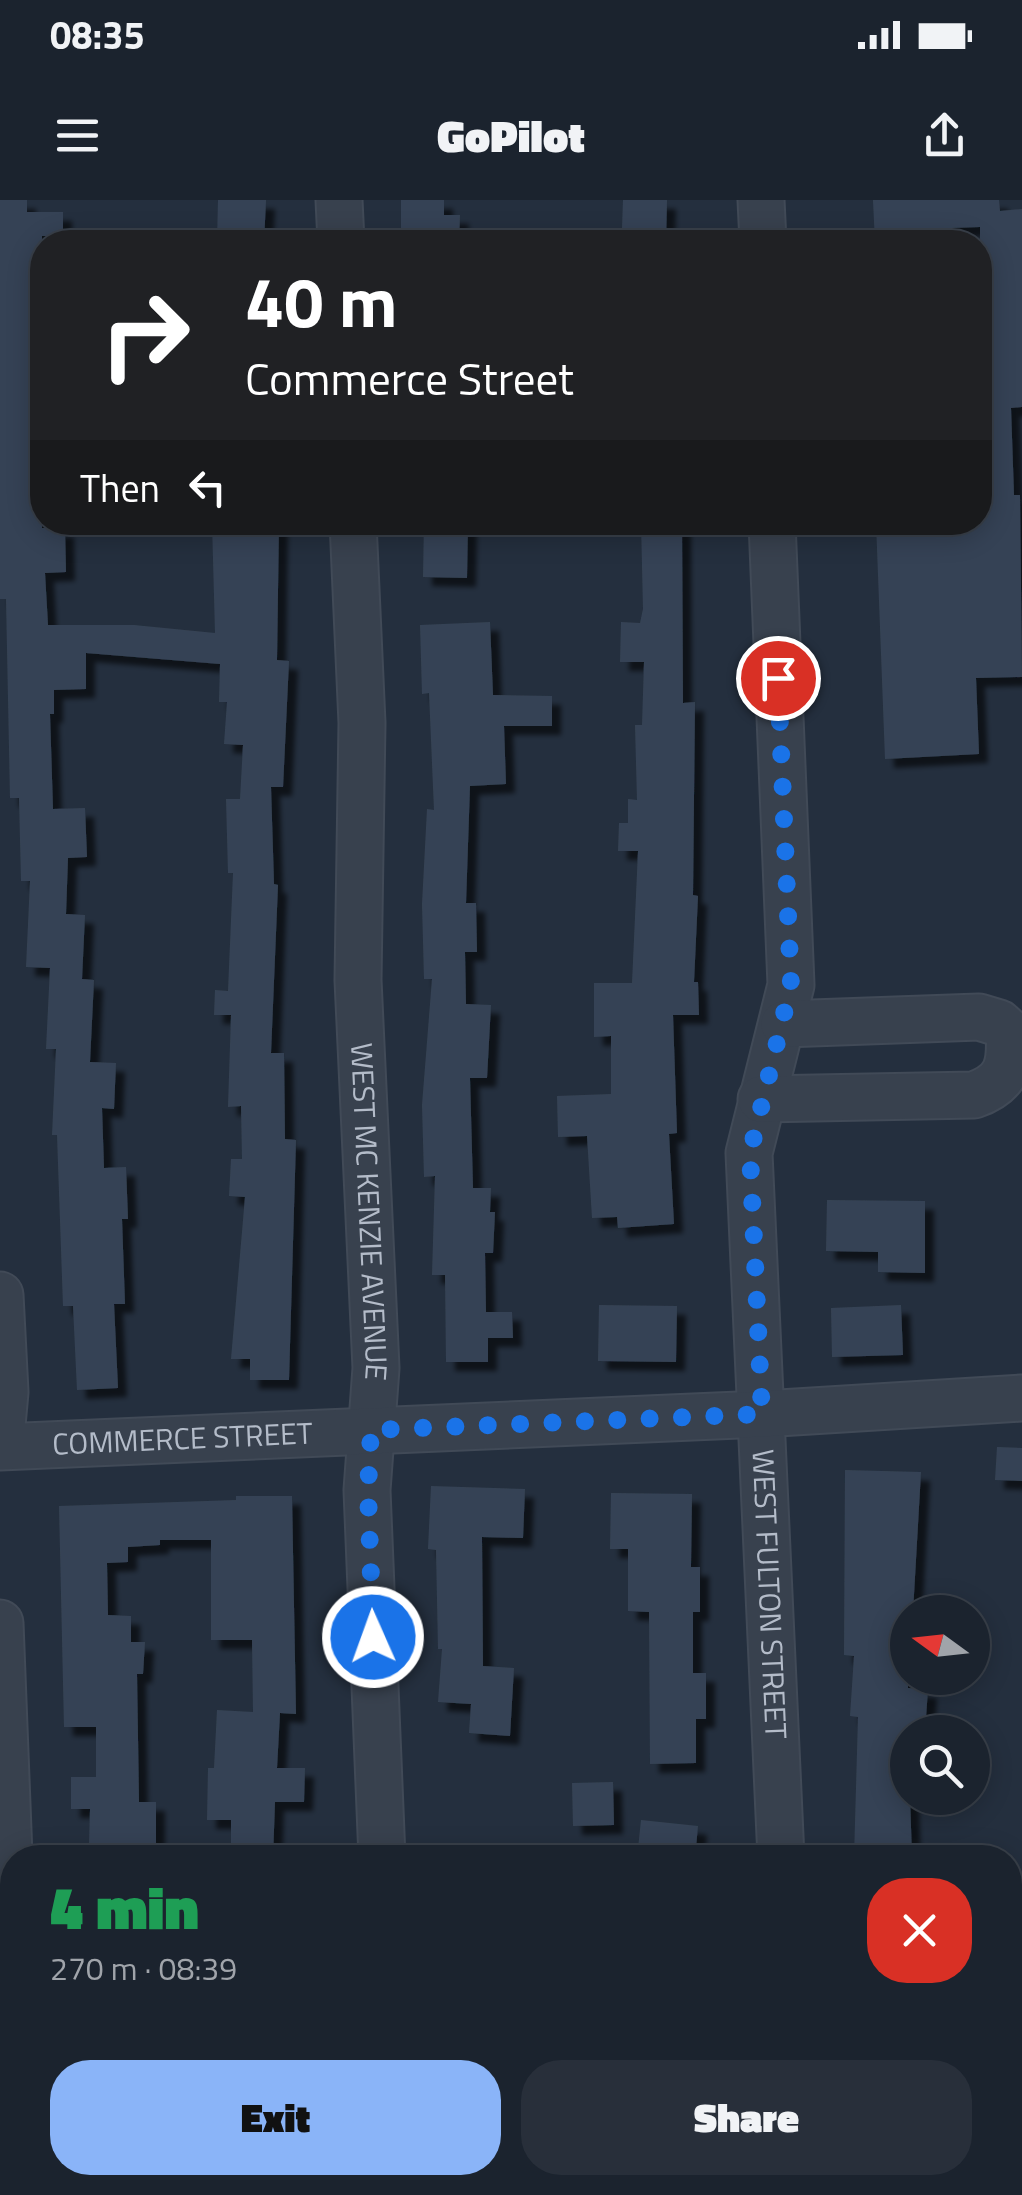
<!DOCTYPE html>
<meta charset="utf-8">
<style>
body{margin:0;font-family:"Titillium Web",sans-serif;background:#282f3a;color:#f1f3f6;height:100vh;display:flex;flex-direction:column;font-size:38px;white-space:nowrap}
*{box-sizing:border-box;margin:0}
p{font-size:32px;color:#a0a4aa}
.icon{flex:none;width:55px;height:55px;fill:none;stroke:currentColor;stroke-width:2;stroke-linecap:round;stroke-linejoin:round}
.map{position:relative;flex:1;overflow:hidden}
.panel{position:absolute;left:0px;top:1645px;width:1022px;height:350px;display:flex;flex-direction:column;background:#1b232e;border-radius:40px 40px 0 0;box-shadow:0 5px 25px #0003,0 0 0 2px #39404a}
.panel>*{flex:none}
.top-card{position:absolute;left:30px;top:30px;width:962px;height:305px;border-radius:40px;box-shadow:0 5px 25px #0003,0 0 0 2px #39404a;background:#202124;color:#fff;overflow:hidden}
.needle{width:65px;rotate:285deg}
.tools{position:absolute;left:890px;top:1395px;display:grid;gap:20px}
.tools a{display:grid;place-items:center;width:100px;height:100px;border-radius:50%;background:#1b232e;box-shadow:0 5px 25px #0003,0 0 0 2px #39404a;font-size:50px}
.pin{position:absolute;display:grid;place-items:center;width:85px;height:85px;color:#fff;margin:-42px;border:5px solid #fff;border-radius:50%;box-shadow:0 2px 10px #0007}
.me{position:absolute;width:110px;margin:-55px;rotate:358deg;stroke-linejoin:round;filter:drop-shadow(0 0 8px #0008)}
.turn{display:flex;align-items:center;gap:35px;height:210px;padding:0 50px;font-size:45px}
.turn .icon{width:130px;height:130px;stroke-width:2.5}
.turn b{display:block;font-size:70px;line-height:85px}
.then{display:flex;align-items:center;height:95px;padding:0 50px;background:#0003;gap:20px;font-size:38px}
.round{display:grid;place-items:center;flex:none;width:105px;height:105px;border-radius:40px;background:#282f3a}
.headline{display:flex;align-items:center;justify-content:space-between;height:170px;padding:0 50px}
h1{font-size:60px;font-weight:800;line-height:75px;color:#1e9e55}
.primary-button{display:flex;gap:20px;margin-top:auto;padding:20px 50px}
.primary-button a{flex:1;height:115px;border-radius:40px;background:#8ab4f8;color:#111;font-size:40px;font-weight:800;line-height:115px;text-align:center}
.primary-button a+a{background:#282f3a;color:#f1f3f6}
.status{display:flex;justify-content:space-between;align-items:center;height:70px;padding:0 50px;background:#1b232e;direction:ltr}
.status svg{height:28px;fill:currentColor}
header{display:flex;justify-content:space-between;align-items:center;height:130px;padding:0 50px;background:#1b232e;font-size:45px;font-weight:800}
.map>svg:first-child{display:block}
.building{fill:#364354;filter:url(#shadow)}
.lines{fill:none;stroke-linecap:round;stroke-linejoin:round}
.minor-casing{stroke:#414a57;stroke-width:49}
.minor{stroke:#38414e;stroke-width:45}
.route{stroke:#1a73e8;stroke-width:18;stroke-dasharray:0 32.4}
.labels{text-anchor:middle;stroke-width:10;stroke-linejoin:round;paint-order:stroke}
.street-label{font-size:30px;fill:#b4bcc9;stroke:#1d2633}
</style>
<div class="status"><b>08:35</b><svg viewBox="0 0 49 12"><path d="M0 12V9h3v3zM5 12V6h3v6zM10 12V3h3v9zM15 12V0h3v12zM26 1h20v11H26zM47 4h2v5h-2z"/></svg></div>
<header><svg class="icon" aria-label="menu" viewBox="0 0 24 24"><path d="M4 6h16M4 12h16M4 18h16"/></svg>GoPilot<svg class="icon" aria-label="share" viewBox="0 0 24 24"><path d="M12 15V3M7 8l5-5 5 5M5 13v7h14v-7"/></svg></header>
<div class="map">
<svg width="1022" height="1995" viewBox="0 0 1022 1995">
<defs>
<filter id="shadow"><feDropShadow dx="9" dy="9" stdDeviation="2.5" flood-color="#0009"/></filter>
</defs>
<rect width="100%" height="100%" fill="#242f3e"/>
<path class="building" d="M 0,0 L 27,0 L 27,12 L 63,12 L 63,36 L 42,36 L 42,328 L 65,328 L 66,372 L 45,373 L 48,425 L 134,425 L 215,433 L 212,322 L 279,322 L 277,460 L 289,461 L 283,587 L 271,587 L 274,684 L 278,685 L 271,853 L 284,853 L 285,939 L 296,940 L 289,1180 L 250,1180 L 250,1159 L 231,1159 L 245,997 L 229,996 L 231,959 L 242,959 L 241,906 L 228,907 L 231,815 L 214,815 L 215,790 L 228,791 L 233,673 L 228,673 L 226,599 L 240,599 L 243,545 L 224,544 L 227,502 L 219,502 L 220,464 L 86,453 L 86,489 L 54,490 L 54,514 L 50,514 L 53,609 L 85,608 L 87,657 L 68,658 L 66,714 L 85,715 L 82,779 L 94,780 L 90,862 L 116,863 L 114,909 L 102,908 L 104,968 L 126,967 L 128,1019 L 122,1019 L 125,1104 L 114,1104 L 118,1188 L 77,1190 L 73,1106 L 63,1106 L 57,935 L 52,935 L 56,849 L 46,849 L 50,768 L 26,767 L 30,681 L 21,681 L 19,598 L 10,598 L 6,399 L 0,399 Z
M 218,0 L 266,0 L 264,42 L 217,42 Z
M 401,0 L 444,0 L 444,15 L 460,15 L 459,41 L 401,41 Z
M 623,0 L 667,0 L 666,42 L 636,42 L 637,28 L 622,28 Z
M 873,0 L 999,0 L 1000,11 L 1022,9 L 1022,207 L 1011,208 L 1014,295 L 1020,295 L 1022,477 L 976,478 L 979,554 L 885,559 L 876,322 L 980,322 L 980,27 L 924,29 L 923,42 L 875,42 Z
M 424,322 L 468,322 L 467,378 L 423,377 Z
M 641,322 L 682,322 L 683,503 L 695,502 L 693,695 L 698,696 L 694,782 L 698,782 L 699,815 L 673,815 L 677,933 L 669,934 L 674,1024 L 618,1028 L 617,1017 L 592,1018 L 587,936 L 558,937 L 557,896 L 611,894 L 611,836 L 594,837 L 594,783 L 632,783 L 638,651 L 618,651 L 619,623 L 628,623 L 628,599 L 637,600 L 635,525 L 642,525 L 644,462 L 620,462 L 621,422 L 640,423 L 643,409 Z
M 490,422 L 493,495 L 552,496 L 552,526 L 504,526 L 506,584 L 470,586 L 466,703 L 476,703 L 477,752 L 465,752 L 466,804 L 491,805 L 487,878 L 470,878 L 473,988 L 491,988 L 490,1012 L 495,1012 L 493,1053 L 485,1053 L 486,1112 L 512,1112 L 513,1138 L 488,1138 L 488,1162 L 446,1162 L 445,1075 L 432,1075 L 435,976 L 424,977 L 422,905 L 432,779 L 424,779 L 422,704 L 427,609 L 434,610 L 429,493 L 422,494 L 420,425 Z
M 827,1000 L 925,1001 L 925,1073 L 878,1072 L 878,1052 L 826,1051 Z
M 599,1105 L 677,1106 L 676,1162 L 598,1161 Z
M 901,1105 L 903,1155 L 832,1157 L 831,1108 Z
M 997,1247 L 1022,1248 L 1022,1281 L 995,1280 Z
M 845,1270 L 921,1272 L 913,1412 L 908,1412 L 908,1488 L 928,1489 L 925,1532 L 908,1532 L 912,1658 L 854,1658 L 858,1517 L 850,1516 L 854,1456 L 844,1455 Z
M 431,1286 L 525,1289 L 523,1338 L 482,1337 L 483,1466 L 514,1468 L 510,1536 L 469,1533 L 471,1504 L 438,1502 L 442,1449 L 438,1449 L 436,1350 L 428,1349 Z
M 611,1293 L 692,1294 L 691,1367 L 700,1367 L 700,1412 L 693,1412 L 693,1473 L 706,1473 L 706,1519 L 696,1519 L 696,1563 L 650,1564 L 649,1412 L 628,1411 L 628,1349 L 610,1349 Z
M 236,1296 L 292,1296 L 296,1514 L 280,1513 L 277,1568 L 305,1568 L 304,1602 L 275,1602 L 273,1658 L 231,1658 L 231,1620 L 207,1620 L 208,1568 L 214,1568 L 217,1510 L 253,1512 L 252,1440 L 211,1440 L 211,1340 L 160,1340 L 160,1345 L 128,1347 L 128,1362 L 107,1363 L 108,1415 L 131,1416 L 131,1442 L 145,1442 L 143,1474 L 137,1474 L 139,1602 L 156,1602 L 156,1645 L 150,1645 L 150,1658 L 116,1658 L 115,1645 L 89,1645 L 90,1609 L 71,1609 L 71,1577 L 96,1577 L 96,1527 L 64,1527 L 59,1306 L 236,1300 Z
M 613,1582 L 614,1625 L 573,1626 L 572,1583 Z
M 641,1620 L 698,1626 L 695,1658 L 637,1658 Z"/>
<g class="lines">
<g class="minor-casing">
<g id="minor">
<path d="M 339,0 L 341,42"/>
<path d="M 761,0 L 763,42"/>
<path id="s1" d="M 353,322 L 362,523 L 358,780 L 376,1168 L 367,1290 L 382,1658"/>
<path id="s2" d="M 772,322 L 791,785 L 749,953 L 781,1658"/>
<path d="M 761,899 L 974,895 C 1008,883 1011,865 1009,832 L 999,823 L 979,817 L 784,824"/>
<path id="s3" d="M 0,1095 L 5,1192 L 0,1247 L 762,1214 L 1022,1198"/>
<path d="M 0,1423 L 12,1734"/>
<path d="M 1010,1961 L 1022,1961"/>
<path d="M 23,1982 L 23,1995"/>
<path d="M 395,1982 L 396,1995"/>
<path d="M 795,1982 L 795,1995"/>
<path d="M 642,1995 L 746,1982"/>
</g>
</g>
<use href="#minor" class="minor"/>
</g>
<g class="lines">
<path class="route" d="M 373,1437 L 368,1290 L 371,1230 L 762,1214 L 750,953 L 791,785 L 778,478"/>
</g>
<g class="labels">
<g class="street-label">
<text dy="10" stroke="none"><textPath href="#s1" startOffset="690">WEST MC KENZIE AVENUE</textPath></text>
<text dy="10" stroke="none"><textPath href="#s3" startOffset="335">COMMERCE STREET</textPath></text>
<text dy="10" stroke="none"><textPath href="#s2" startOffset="1078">WEST FULTON STREET</textPath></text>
</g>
</g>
</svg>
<div class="tools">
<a><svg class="needle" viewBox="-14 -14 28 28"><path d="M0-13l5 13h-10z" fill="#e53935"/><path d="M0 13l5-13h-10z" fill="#a0a4aa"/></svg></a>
<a><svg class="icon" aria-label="search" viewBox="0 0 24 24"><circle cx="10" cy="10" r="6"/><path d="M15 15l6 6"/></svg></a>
</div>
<div class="pin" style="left:778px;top:478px;background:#d93025"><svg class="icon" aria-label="arrive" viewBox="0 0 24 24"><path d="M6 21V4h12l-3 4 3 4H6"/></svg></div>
<svg class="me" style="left:373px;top:1437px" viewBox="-20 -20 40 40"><circle r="17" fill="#1a73e8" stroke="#fff" stroke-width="3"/><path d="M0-11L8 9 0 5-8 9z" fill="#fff"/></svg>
<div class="top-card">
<div class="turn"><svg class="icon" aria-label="right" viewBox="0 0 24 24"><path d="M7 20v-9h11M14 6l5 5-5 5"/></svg><div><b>40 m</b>Commerce Street</div></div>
<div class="then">Then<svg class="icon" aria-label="left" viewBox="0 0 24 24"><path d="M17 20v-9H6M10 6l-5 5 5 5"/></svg></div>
</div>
<section class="panel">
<div class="headline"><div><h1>4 min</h1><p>270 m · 08:39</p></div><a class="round" style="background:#d93025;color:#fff"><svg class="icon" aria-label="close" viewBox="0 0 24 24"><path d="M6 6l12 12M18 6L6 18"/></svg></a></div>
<div class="primary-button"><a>Exit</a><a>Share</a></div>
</section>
</div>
